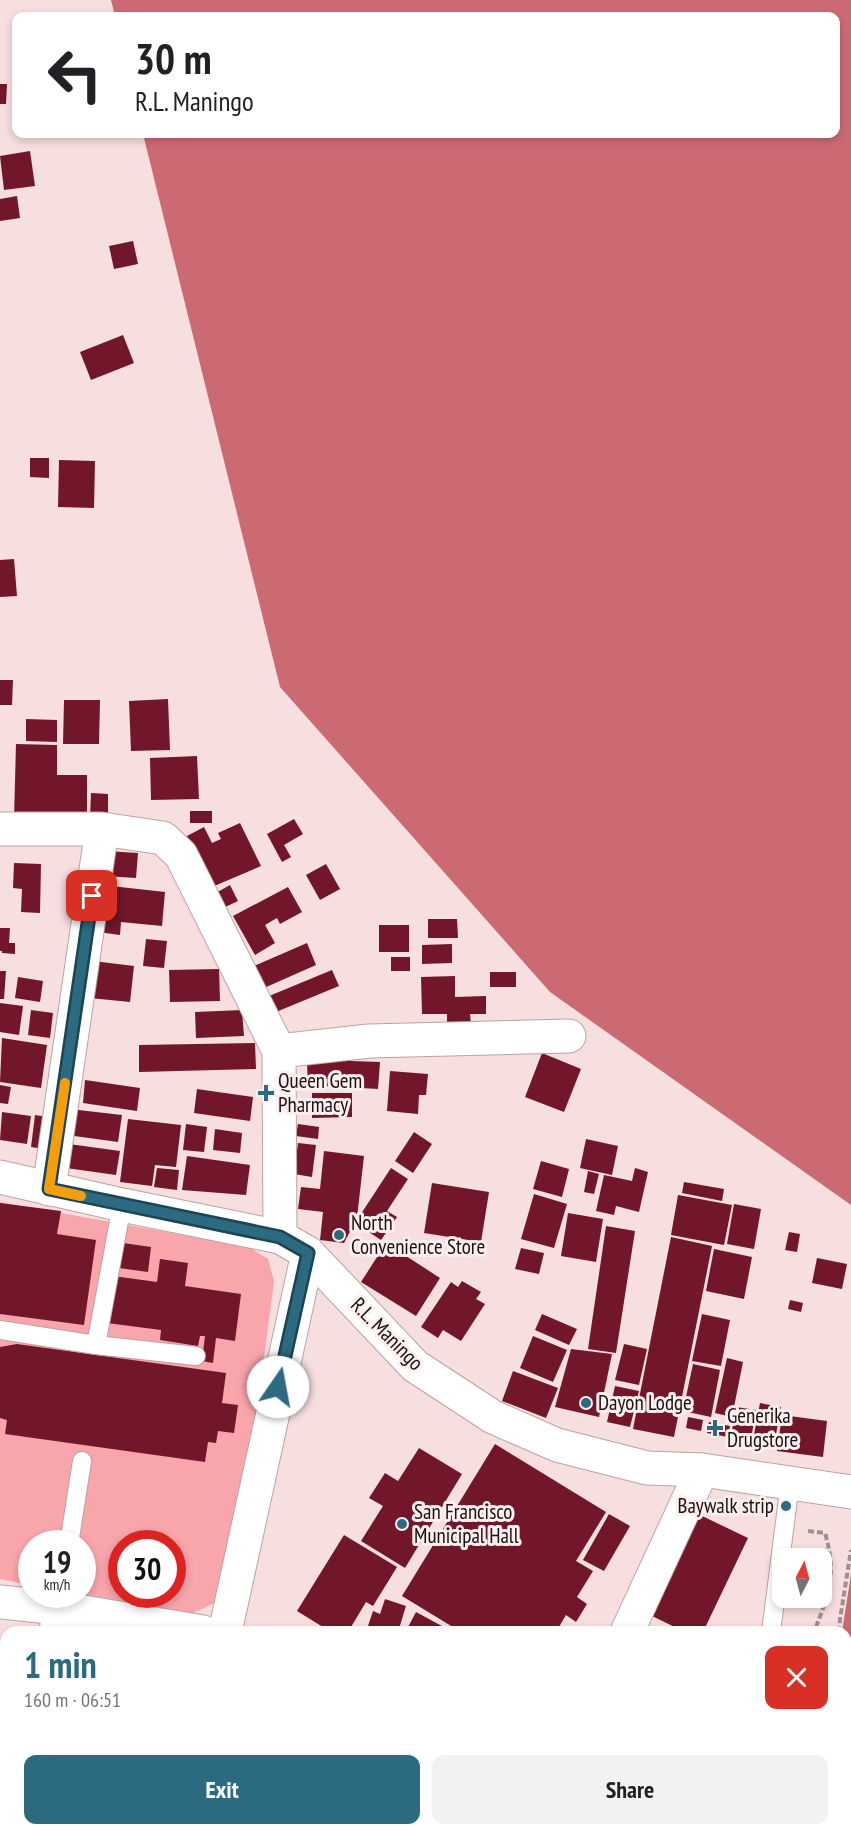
<!DOCTYPE html>
<meta charset="utf-8">
<style>
body{margin:0;font-family:"PT Sans Narrow",sans-serif;background:#f2f2f2;color:#202124;height:100vh;display:flex;flex-direction:column;font-size:22px;white-space:nowrap}
*{box-sizing:border-box;margin:0}
p{font-size:20px;color:#757577}
.icon{flex:none;width:33px;height:33px;fill:none;stroke:currentColor;stroke-width:2;stroke-linecap:round;stroke-linejoin:round}
.map{position:relative;flex:1;overflow:hidden}
.drawer{position:absolute;left:0px;top:1626px;width:852px;height:210px;display:flex;flex-direction:column;background:#fff;border-radius:18px 18px 0 0;box-shadow:0 3px 9px #0003}
.drawer>*{flex:none}
.guide{position:absolute;left:12px;top:12px;width:828px;height:126px;border-radius:12px;box-shadow:0 3px 9px #0003;background:#fff;color:#202124;overflow:hidden}
.needle{width:39px;rotate:6deg}
.buttons{position:absolute;left:772px;top:1548px;display:grid;gap:12px}
.buttons a{display:grid;place-items:center;width:60px;height:60px;border-radius:12px;background:#fff;box-shadow:0 3px 9px #0003;font-size:30px}
.speed{position:absolute;left:18px;top:1530px;display:flex;gap:12px;font-size:30px;font-weight:700;text-align:center}
.speed>*{display:grid;place-content:center;width:78px;height:78px;border-radius:50%;background:#fff;box-shadow:0 3px 9px #0003;line-height:1}
.speed small{font-size:15px;font-weight:400}
.speed .limit{border:9px solid #d22;background:#fff;color:#111}
.pin{position:absolute;display:grid;place-items:center;width:51px;height:51px;color:#fff;margin:-26px;border-radius:12px;box-shadow:0 3px 9px #0006}
.me{position:absolute;width:66px;margin:-33px;rotate:12deg;stroke-linejoin:round;filter:drop-shadow(0 0 4px #0008)}
.turn{display:flex;align-items:center;gap:21px;height:126px;padding:0 24px;font-size:27px}
.turn .icon{width:78px;height:78px;stroke-width:2.5}
.turn b{display:block;font-size:42px;line-height:51px}
.round{display:grid;place-items:center;flex:none;width:63px;height:63px;border-radius:12px;background:#f2f2f2}
.summary{display:flex;align-items:center;justify-content:space-between;height:102px;padding:0 24px}
h1{font-size:36px;font-weight:600;line-height:45px;color:#2b6a80}
.action{display:flex;gap:12px;margin-top:auto;padding:12px 24px}
.action a{flex:1;height:69px;border-radius:12px;background:#2b6a80;color:#fff;font-size:24px;font-weight:600;line-height:69px;text-align:center}
.action a+a{background:#f2f2f2;color:#202124}
.map>svg:first-child{display:block}
.built{fill:#f0ced0}
.green{fill:#f8a5ab;fill-rule:evenodd}
.water{fill:#cc6a74}
.building{fill:#72172a}
.lines{fill:none;stroke-linecap:round;stroke-linejoin:round}
.lane-casing{stroke:#baa3a4;stroke-width:20}
.street-casing{stroke:#baa3a4;stroke-width:35}
.secondary-casing{stroke:#baa3a4;stroke-width:35}
.primary-casing{stroke:#baa3a4;stroke-width:35}
.path{stroke:#a18f90;stroke-width:4;stroke-dasharray:6 3;stroke-linecap:butt}
.lane{stroke:#fff;stroke-width:18}
.street{stroke:#fff;stroke-width:33}
.secondary{stroke:#fff;stroke-width:33}
.primary{stroke:#fff;stroke-width:33}
.route-casing{stroke:#1c4553;stroke-width:15}
.route{stroke:#2b6a80;stroke-width:10}
.slow{stroke:#f59e0b;stroke-width:10}
.poi-dot{fill:#2b6a80;stroke:#fdeeef;stroke-width:2}
.labels{text-anchor:middle;stroke-width:6;stroke-linejoin:round;paint-order:stroke}
.poi-label{font-size:21px;fill:#191111;stroke:#fdeeef;text-anchor:start}
.street-label{font-size:21px;fill:#191111;stroke:#fdeeef}
</style>
<div class="map">
<svg width="851" height="1836" viewBox="0 0 851 1836">
<rect width="100%" height="100%" fill="#f7dedf"/>
<path class="built" d="M 561,1830 L 632,1830 L 629,1836 L 574,1836 Z"/>
<path class="green" d="M 0,1202 L 249,1247 L 268,1259 L 274,1281 L 236,1569 L 219,1601 L 191,1614 L 83,1594 L 82,1544 L 32,1544 L 31,1585 L 0,1579 ZM 122,1544 L 172,1544 L 172,1594 L 122,1594 Z"/>
<path class="water" d="M 111,0 L 851,0 L 851,1205 L 550,992 L 280,687 L 143,134 L 836,134 L 836,16 L 115,16 Z
M 851,1574 L 851,1836 L 812,1836 L 813,1830 L 846,1830 L 846,1632 L 842,1632 Z"/>
<path class="building" d="M 0,84 L 7,84 L 6,104 L 0,104 Z
M 30,151 L 35,186 L 4,190 L 0,156 Z
M 17,196 L 20,218 L 0,221 L 0,199 Z
M 133,241 L 138,264 L 114,269 L 109,246 Z
M 123,335 L 134,363 L 91,380 L 80,352 Z
M 30,458 L 49,458 L 49,478 L 30,477 Z
M 59,460 L 95,461 L 94,508 L 58,507 Z
M 14,559 L 17,596 L 0,597 L 0,560 Z
M 0,680 L 13,680 L 12,705 L 0,705 Z
M 168,699 L 170,750 L 131,751 L 129,701 Z
M 64,700 L 100,700 L 99,744 L 63,744 Z
M 26,719 L 57,720 L 57,742 L 26,741 Z
M 16,744 L 57,745 L 57,775 L 87,775 L 87,821 L 14,819 Z
M 197,756 L 199,799 L 151,800 L 150,758 Z
M 91,793 L 108,794 L 108,818 L 90,817 Z
M 190,811 L 212,811 L 212,823 L 190,823 Z
M 294,819 L 303,834 L 284,845 L 291,857 L 282,862 L 267,834 Z
M 240,823 L 261,866 L 212,887 L 187,836 L 204,827 L 212,843 L 221,839 L 218,833 Z
M 107,851 L 138,853 L 136,878 L 105,876 Z
M 14,863 L 41,864 L 40,913 L 21,912 L 22,889 L 13,888 Z
M 326,864 L 340,889 L 320,900 L 306,875 Z
M 102,885 L 165,892 L 162,926 L 121,922 L 120,935 L 98,932 Z
M 230,885 L 238,901 L 221,909 L 214,894 Z
M 288,887 L 302,912 L 280,924 L 277,918 L 265,925 L 275,943 L 255,955 L 233,916 Z
M 428,919 L 457,919 L 458,938 L 428,938 Z
M 379,925 L 409,925 L 409,952 L 379,952 Z
M 0,928 L 10,928 L 9,943 L 15,943 L 15,954 L 2,953 L 2,951 L 0,951 Z
M 146,939 L 167,941 L 164,968 L 143,966 Z
M 307,943 L 316,965 L 264,988 L 254,966 Z
M 452,944 L 452,963 L 422,964 L 422,945 Z
M 391,957 L 410,957 L 410,971 L 391,971 Z
M 93,961 L 134,966 L 130,1002 L 90,998 Z
M 219,969 L 220,1001 L 170,1002 L 169,970 Z
M 332,970 L 339,986 L 276,1012 L 269,996 Z
M 0,971 L 6,971 L 4,999 L 0,999 Z
M 490,972 L 516,972 L 516,987 L 490,987 Z
M 455,976 L 455,997 L 486,996 L 486,1014 L 470,1014 L 471,1025 L 447,1025 L 447,1014 L 422,1014 L 421,977 Z
M 18,977 L 43,981 L 40,1002 L 15,998 Z
M 0,1003 L 23,1006 L 19,1035 L 0,1032 Z
M 31,1010 L 53,1013 L 50,1038 L 28,1035 Z
M 242,1010 L 244,1036 L 196,1038 L 195,1012 Z
M 2,1038 L 47,1045 L 41,1088 L 0,1082 Z
M 255,1043 L 256,1069 L 139,1072 L 139,1045 Z
M 542,1053 L 581,1069 L 564,1112 L 525,1097 Z
M 352,1054 L 351,1061 L 380,1062 L 378,1089 L 328,1086 L 308,1087 L 307,1063 Z
M 390,1071 L 428,1074 L 426,1095 L 419,1095 L 418,1114 L 387,1111 Z
M 85,1080 L 140,1088 L 137,1111 L 83,1103 Z
M 0,1085 L 11,1087 L 8,1104 L 0,1103 Z
M 197,1089 L 253,1097 L 250,1121 L 194,1113 Z
M 312,1093 L 352,1093 L 352,1117 L 312,1118 Z
M 70,1109 L 122,1115 L 118,1142 L 67,1135 Z
M 2,1112 L 31,1116 L 27,1144 L 0,1140 Z
M 35,1115 L 53,1118 L 49,1150 L 31,1147 Z
M 128,1119 L 181,1125 L 176,1167 L 155,1165 L 152,1186 L 120,1182 Z
M 186,1124 L 207,1127 L 204,1152 L 183,1150 Z
M 298,1124 L 319,1127 L 318,1139 L 296,1136 Z
M 215,1129 L 242,1133 L 240,1153 L 213,1150 Z
M 414,1132 L 432,1144 L 413,1173 L 395,1161 Z
M 586,1139 L 618,1146 L 612,1175 L 580,1168 Z
M 298,1143 L 316,1145 L 312,1177 L 294,1174 Z
M 69,1144 L 120,1151 L 116,1175 L 66,1168 Z
M 324,1151 L 364,1156 L 357,1218 L 344,1243 L 320,1240 L 323,1212 L 298,1209 L 301,1187 L 320,1189 Z
M 187,1156 L 250,1165 L 246,1195 L 182,1190 Z
M 541,1161 L 569,1169 L 562,1197 L 533,1189 Z
M 157,1168 L 179,1170 L 177,1190 L 154,1187 Z
M 391,1168 L 408,1179 L 387,1211 L 397,1217 L 381,1240 L 355,1223 Z
M 635,1168 L 648,1172 L 639,1212 L 616,1206 L 614,1215 L 596,1211 L 604,1175 L 632,1181 Z
M 588,1171 L 599,1174 L 594,1194 L 584,1192 Z
M 684,1182 L 724,1189 L 722,1201 L 682,1193 Z
M 432,1183 L 489,1192 L 481,1242 L 424,1233 Z
M 534,1194 L 567,1204 L 554,1248 L 521,1239 Z
M 678,1195 L 732,1205 L 724,1245 L 671,1235 Z
M 0,1203 L 61,1211 L 57,1234 L 96,1240 L 84,1325 L 0,1314 Z
M 734,1204 L 761,1209 L 754,1249 L 727,1244 Z
M 568,1213 L 603,1219 L 596,1262 L 561,1256 Z
M 606,1226 L 635,1231 L 616,1353 L 588,1349 Z
M 789,1232 L 800,1234 L 797,1252 L 785,1250 Z
M 671,1237 L 712,1246 L 674,1437 L 633,1429 Z
M 123,1243 L 151,1247 L 148,1272 L 119,1268 Z
M 386,1243 L 440,1278 L 416,1316 L 361,1282 Z
M 521,1248 L 544,1253 L 539,1274 L 515,1269 Z
M 714,1249 L 752,1257 L 744,1299 L 706,1291 Z
M 817,1258 L 847,1264 L 842,1289 L 812,1283 Z
M 160,1259 L 188,1263 L 185,1286 L 241,1294 L 235,1341 L 216,1338 L 213,1363 L 202,1361 L 205,1336 L 200,1336 L 198,1346 L 160,1340 L 161,1330 L 107,1323 L 113,1276 L 157,1282 Z
M 462,1281 L 481,1292 L 476,1299 L 485,1304 L 461,1341 L 443,1330 L 438,1338 L 421,1327 L 451,1282 L 458,1287 Z
M 790,1300 L 803,1303 L 801,1312 L 788,1309 Z
M 542,1314 L 577,1329 L 569,1345 L 535,1330 Z
M 702,1314 L 730,1320 L 721,1366 L 692,1361 Z
M 533,1336 L 567,1350 L 553,1382 L 520,1368 Z
M 17,1344 L 226,1373 L 222,1403 L 238,1405 L 234,1433 L 218,1431 L 216,1443 L 208,1442 L 205,1462 L 5,1434 L 7,1420 L 0,1418 L 0,1347 Z
M 624,1344 L 647,1349 L 639,1385 L 615,1380 Z
M 571,1349 L 612,1354 L 599,1417 L 555,1407 Z
M 727,1358 L 743,1362 L 732,1417 L 715,1413 Z
M 693,1364 L 720,1370 L 711,1417 L 683,1411 Z
M 513,1371 L 558,1388 L 546,1418 L 502,1401 Z
M 615,1386 L 639,1391 L 630,1427 L 607,1422 Z
M 760,1403 L 781,1407 L 774,1445 L 753,1440 Z
M 736,1407 L 756,1410 L 751,1439 L 731,1436 Z
M 782,1415 L 827,1421 L 823,1457 L 777,1451 Z
M 688,1417 L 703,1420 L 701,1431 L 686,1428 Z
M 709,1422 L 730,1426 L 728,1437 L 707,1433 Z
M 495,1444 L 606,1512 L 576,1561 L 593,1571 L 577,1597 L 587,1604 L 576,1622 L 566,1615 L 556,1632 L 546,1632 L 536,1626 L 533,1632 L 461,1632 L 402,1596 Z
M 419,1448 L 462,1474 L 405,1568 L 361,1541 L 383,1506 L 369,1498 L 385,1473 L 398,1481 Z
M 609,1514 L 630,1526 L 604,1571 L 583,1560 Z
M 698,1514 L 748,1538 L 703,1632 L 685,1632 L 650,1615 Z
M 344,1535 L 397,1567 L 373,1606 L 366,1602 L 348,1632 L 331,1632 L 297,1611 Z
M 385,1599 L 406,1606 L 398,1632 L 366,1632 L 373,1611 L 380,1614 Z
M 416,1612 L 453,1632 L 411,1632 L 407,1629 Z
M 0,1650 L 6,1650 L 6,1683 L 2,1712 L 0,1712 Z
M 0,1722 L 6,1723 L 6,1760 L 0,1759 Z
M 0,1804 L 6,1805 L 6,1830 L 11,1830 L 11,1836 L 0,1836 Z
M 49,1830 L 89,1830 L 89,1836 L 49,1836 Z
M 102,1830 L 130,1830 L 141,1834 L 140,1836 L 99,1836 Z
M 147,1830 L 170,1830 L 168,1836 L 161,1836 Z
M 207,1830 L 285,1830 L 283,1836 L 207,1836 Z
M 316,1830 L 358,1830 L 364,1833 L 363,1836 L 313,1836 Z
M 383,1830 L 418,1830 L 432,1836 L 380,1836 Z
M 434,1830 L 453,1830 L 451,1836 Z
M 638,1830 L 714,1830 L 711,1836 L 635,1836 Z"/>
<g class="lines">
<g class="lane-casing">
<path id="lane" d="M 0,1330 L 96,1345 L 196,1356
M 96,1345 L 122,1205
M 69,1544 L 82,1461
M 771,1632 L 790,1483
M 744,1836 L 745,1830"/>
</g>
<g class="street-casing">
<path id="street" d="M 0,829 L 102,829 L 163,838 L 181,855 L 279,1051 L 280,1237
M 279,1051 L 369,1041 L 569,1036
M 49,1189 L 102,829
M 56,1632 L 59,1608
M 225,1632 L 308,1253
M 34,1836 L 35,1830
M 194,1836 L 195,1830
M 533,1836 L 536,1830"/>
</g>
<g class="secondary-casing">
<path id="secondary" d="M 0,1602 L 59,1608 L 203,1632
M 627,1632 L 702,1470"/>
</g>
<g class="primary-casing">
<path id="primary" d="M 0,1177 L 122,1205 L 280,1237 L 308,1253 L 415,1366 L 493,1417 L 557,1445 L 647,1468 L 702,1470 L 851,1492"/>
</g>
<path class="path" d="M 808,1531 L 825,1533 C 837,1574 829,1594 814,1632
M 838,1632 L 851,1550
M 779,1836 L 781,1830
M 806,1836 L 807,1830"/>
<use href="#lane" class="lane"/>
<use href="#street" class="street"/>
<use href="#secondary" class="secondary"/>
<use href="#primary" class="primary"/>
</g>
<g class="lines">
<g class="route-casing">
<path id="route" d="M 92,896 L 49,1189 L 280,1237 L 308,1253 L 278,1387"/>
</g>
<use href="#route" class="route"/>
<path class="slow" d="M 65,1083 L 49,1189 L 81,1196"/>
</g>
<g class="poi-dot">
<path d="M263 1084h6v6h6v6h-6v6h-6v-6h-6v-6h6z"/>
<circle cx="339" cy="1235" r="6"/>
<circle cx="586" cy="1403" r="6"/>
<path d="M712 1419h6v6h6v6h-6v6h-6v-6h-6v-6h6z"/>
<circle cx="786" cy="1506" r="6"/>
<circle cx="402" cy="1524" r="6"/>
</g>
<g class="labels">
<g class="poi-label">
<text x="278" y="1088">Queen Gem<tspan x="278" dy="24">Pharmacy</tspan></text>
<text x="351" y="1230">North<tspan x="351" dy="24">Convenience Store</tspan></text>
<text x="598" y="1410">Dayon Lodge</text>
<text x="727" y="1423">Generika<tspan x="727" dy="24">Drugstore</tspan></text>
<text x="774" y="1513" text-anchor="end">Baywalk strip</text>
<text x="414" y="1519">San Francisco<tspan x="414" dy="24">Municipal Hall</tspan></text>
</g>
<g class="street-label">
<text transform="translate(387 1334) rotate(45)" y="7">R.L. Maningo</text>
</g>
</g>
</svg>
<div class="buttons">
<a><svg class="needle" viewBox="-14 -14 28 28"><path d="M0-13l5 13h-10z" fill="#e53935"/><path d="M0 13l5-13h-10z" fill="#757577"/></svg></a>
</div>
<div class="speed"><div>19<small>km/h</small></div><div class="limit">30</div></div>
<div class="pin" style="left:92px;top:896px;background:#d93025"><svg class="icon" aria-label="arrive" viewBox="0 0 24 24"><path d="M6 21V4h12l-3 4 3 4H6"/></svg></div>
<svg class="me" style="left:278px;top:1387px" viewBox="-20 -20 40 40"><circle r="19" fill="#fff"/><path d="M0-13L10 11 0 6-10 11z" fill="#2b6a80"/></svg>
<div class="guide">
<div class="turn"><svg class="icon" aria-label="left" viewBox="0 0 24 24"><path d="M17 20v-9H6M10 6l-5 5 5 5"/></svg><div><b>30 m</b>R.L. Maningo</div></div>
</div>
<section class="drawer">
<div class="summary"><div><h1>1 min</h1><p>160 m · 06:51</p></div><a class="round" style="background:#d93025;color:#fff"><svg class="icon" aria-label="close" viewBox="0 0 24 24"><path d="M6 6l12 12M18 6L6 18"/></svg></a></div>
<div class="action"><a>Exit</a><a>Share</a></div>
</section>
</div>
